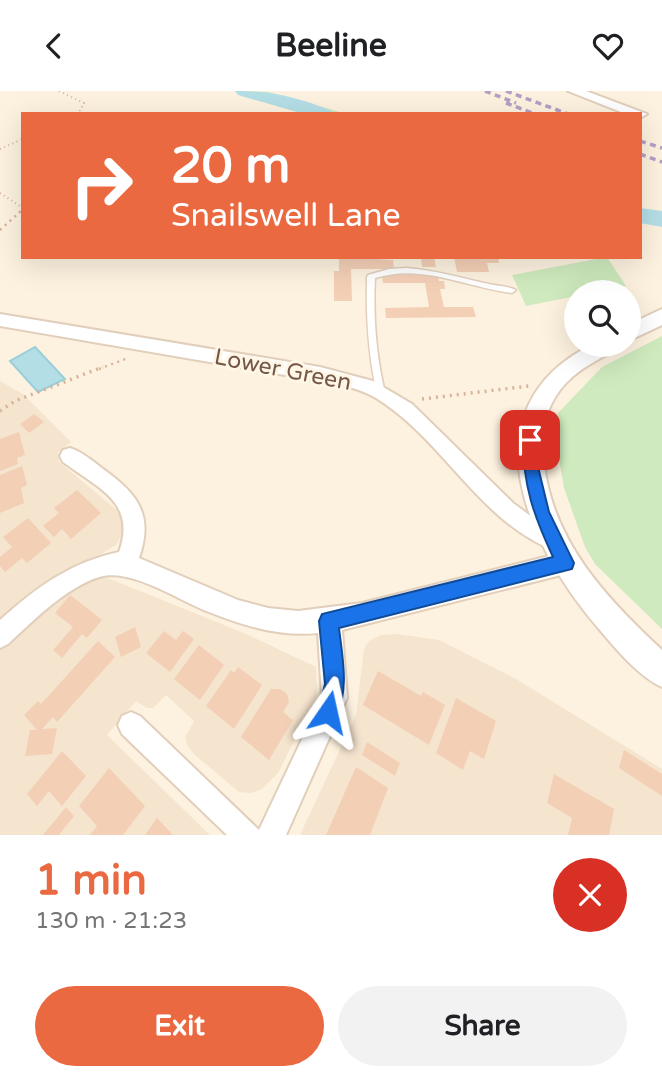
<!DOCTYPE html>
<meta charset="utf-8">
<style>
body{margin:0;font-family:"Varela Round",sans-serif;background:#f2f2f2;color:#202124;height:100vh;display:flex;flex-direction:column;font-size:26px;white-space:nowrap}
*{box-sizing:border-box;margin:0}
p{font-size:23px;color:#757577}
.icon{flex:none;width:38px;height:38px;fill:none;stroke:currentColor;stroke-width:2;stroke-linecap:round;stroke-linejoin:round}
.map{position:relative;height:744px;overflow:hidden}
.panel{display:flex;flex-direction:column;background:#fff;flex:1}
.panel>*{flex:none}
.banner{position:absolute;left:21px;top:21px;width:621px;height:147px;border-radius:0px;box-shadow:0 7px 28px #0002;background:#eb6940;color:#fff;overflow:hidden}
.controls{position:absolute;left:564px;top:189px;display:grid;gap:14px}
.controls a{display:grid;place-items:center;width:77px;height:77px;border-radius:50%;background:#fff;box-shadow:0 7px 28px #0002;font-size:35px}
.pin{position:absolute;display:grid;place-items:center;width:60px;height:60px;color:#fff;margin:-30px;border-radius:14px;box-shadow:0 4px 10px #0006}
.me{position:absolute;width:77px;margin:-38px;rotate:11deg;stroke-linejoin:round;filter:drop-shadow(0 0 5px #0008)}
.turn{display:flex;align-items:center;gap:24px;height:147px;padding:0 35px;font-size:32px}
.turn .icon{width:91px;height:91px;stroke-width:2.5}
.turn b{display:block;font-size:49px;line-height:60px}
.round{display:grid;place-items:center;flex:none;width:74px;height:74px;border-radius:37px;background:#f2f2f2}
.summary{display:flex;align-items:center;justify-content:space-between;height:119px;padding:0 35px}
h1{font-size:42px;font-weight:700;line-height:52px;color:#eb6940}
.button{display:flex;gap:14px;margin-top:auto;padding:14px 35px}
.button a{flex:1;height:80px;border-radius:42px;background:#eb6940;color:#fff;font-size:28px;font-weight:700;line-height:80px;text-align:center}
.button a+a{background:#f2f2f2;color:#202124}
header{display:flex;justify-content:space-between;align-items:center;height:91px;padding:0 35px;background:#fff;font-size:32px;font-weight:700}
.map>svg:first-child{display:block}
.residential{fill:#f5e4ce}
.green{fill:#cfeabe}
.water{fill:#b4dee6;stroke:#9aced8;stroke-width:2}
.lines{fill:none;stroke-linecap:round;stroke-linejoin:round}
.river{fill:#b4dee6;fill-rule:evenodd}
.building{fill:#f3cfb6}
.service-casing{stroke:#e1cebb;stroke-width:3}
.minor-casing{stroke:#e1cebb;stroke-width:4}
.tertiary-casing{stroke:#e1cebb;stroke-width:4}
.path-far2{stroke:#d7b39a;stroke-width:2;stroke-dasharray:1 3.5;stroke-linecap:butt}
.path-far1{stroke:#d7b39a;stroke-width:2.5;stroke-dasharray:2 4.5;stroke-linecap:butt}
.path{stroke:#d7b39a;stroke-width:3.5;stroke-dasharray:2 5;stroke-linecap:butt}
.service{fill:#fff;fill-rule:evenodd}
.minor{fill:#fff;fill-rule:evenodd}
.tertiary{fill:#fff;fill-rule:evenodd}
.rail{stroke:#b49fc5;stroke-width:3.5;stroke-dasharray:6 4.5;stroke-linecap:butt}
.route{fill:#1a73e8;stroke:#114b97;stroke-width:2}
.labels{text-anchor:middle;stroke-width:6;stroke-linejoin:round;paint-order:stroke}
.street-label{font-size:23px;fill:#745746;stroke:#fff6e6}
</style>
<header><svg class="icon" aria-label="back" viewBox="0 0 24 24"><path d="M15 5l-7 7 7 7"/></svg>Beeline<svg class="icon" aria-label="heart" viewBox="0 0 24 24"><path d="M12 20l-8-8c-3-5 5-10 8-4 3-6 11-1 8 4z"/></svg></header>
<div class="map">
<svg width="662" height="744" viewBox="0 0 662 744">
<rect width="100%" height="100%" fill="#fdf2df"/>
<path class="residential" d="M 0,290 L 23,303 L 71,351 L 58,361 L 59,371 L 118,420 L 124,429 L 125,438 L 116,454 L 59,488 L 0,534 Z
M 98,486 L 110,488 L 244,542 L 316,576 L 317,604 L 278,682 L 262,698 L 251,702 L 239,701 L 195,664 L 187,654 L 185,646 L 194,630 L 166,604 L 153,617 L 147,617 L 136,610 L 107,644 L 210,744 L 0,744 L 0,557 L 54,511 L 77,494 Z
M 396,543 L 439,549 L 516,588 L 662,678 L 662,744 L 300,744 L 356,624 L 364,558 L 369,550 L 381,544 Z"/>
<path class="green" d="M 244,0 L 269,1 L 347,23 L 304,23 L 243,5 L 240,1 Z
M 607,166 L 626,195 L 593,201 L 576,201 L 576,205 L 526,215 L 512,184 Z
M 662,245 L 662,538 L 595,473 L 585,456 L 564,397 L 555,345 L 558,322 L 602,276 Z"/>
<path class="water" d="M 35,256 L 65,288 L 38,301 L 10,270 Z"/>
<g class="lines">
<path class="river" d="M 235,0 C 272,0 296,6 330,19 L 333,23 L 304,23 L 238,4 Z
M 640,117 L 662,120 L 662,136 L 640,132 Z"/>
</g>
<path class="building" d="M 339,166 L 393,169 L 394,178 L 351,178 L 352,210 L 334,210 L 334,180 L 339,180 Z
M 421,166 L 434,166 L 436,176 L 422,176 Z
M 454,166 L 498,166 L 499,172 L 487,172 L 489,181 L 457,181 Z
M 437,183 L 439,190 L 444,190 L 445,198 L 440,198 L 444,216 L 473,216 L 476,226 L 386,227 L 385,217 L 429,216 L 425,192 L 383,192 L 382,184 Z
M 34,323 L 44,331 L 29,342 L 20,333 Z
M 19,341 L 25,364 L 17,367 L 18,373 L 0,380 L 0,348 Z
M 22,375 L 27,394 L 21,397 L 24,412 L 0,422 L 0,384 Z
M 77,399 L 101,422 L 71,448 L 62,438 L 54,446 L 43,435 L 59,422 L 54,417 Z
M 28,427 L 51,452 L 27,472 L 22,467 L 5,481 L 0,475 L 0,466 L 12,456 L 3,446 Z
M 70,504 L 102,529 L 87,547 L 82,543 L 62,567 L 53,559 L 73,536 L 55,522 Z
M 135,536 L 141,556 L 121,566 L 115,546 Z
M 164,540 L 176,549 L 183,540 L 194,548 L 170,581 L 146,562 Z
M 98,550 L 115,566 L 57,631 L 53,626 L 42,638 L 57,637 L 52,663 L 25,665 L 30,639 L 37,639 L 24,624 L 38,610 L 41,613 Z
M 199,554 L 224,574 L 200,609 L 174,588 Z
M 238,576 L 262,594 L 234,638 L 206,615 L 231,579 L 234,582 Z
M 378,580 L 421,605 L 423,601 L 445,614 L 429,654 L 363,614 Z
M 271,598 L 280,598 L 287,603 L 289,611 L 283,621 L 293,629 L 269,669 L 241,646 Z
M 456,607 L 496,630 L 484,668 L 470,660 L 463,679 L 436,662 Z
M 367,651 L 400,672 L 395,685 L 362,664 Z
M 624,659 L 662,683 L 662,705 L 619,677 Z
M 62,660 L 86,685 L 62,715 L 49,700 L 37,715 L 27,703 Z
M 356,676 L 388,697 L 370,744 L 326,744 Z
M 109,677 L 145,715 L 123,744 L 90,744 L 97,735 L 79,715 Z
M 554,683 L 614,718 L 609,744 L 568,744 L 572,727 L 547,712 Z
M 66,716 L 74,725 L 59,744 L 43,744 Z
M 157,727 L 173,744 L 145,744 Z"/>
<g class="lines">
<g class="service-casing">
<path id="service" d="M 406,177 C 435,179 461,187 489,193 C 498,195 508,195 516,199 L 512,202 C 465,196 422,172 375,187 C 373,226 376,264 385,302 L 381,305 L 377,302 C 368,263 366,225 367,186 L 368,184 L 389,178 Z"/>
</g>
<g class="minor-casing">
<path id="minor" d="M 0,223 L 320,276 L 373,290 L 412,313 L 513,412 L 536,429 L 560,442 L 564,449 L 560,456 L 553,459 C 478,429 443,348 376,307 C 359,297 339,293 320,290 L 0,235 Z
M 70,357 C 82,361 93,370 103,378 C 138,403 154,424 139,467 L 238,509 L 268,517 L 298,520 L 362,512 L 565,461 L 573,464 L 576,472 L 573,480 L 565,483 L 342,539 L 347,607 L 286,744 L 227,744 L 122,643 L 118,634 L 122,625 L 131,621 L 140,625 L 259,739 L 322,606 L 318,542 C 280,546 244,535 209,521 C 178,509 130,476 99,486 C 65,497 33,530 8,553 L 0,557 L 0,529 C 37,496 71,471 119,461 C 137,411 98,397 63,371 L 60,365 L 63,359 Z"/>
</g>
<g class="tertiary-casing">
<path id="tertiary" d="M 568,0 L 586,0 L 647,23 L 640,27 L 640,23 L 626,23 Z
M 662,218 L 662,234 L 628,250 L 628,234 Z
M 591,254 L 618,254 L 615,259 C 598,269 580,277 566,292 C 545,314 540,343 544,372 C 552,450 607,508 662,559 L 662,596 C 638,585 616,558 599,538 C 529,457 463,319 591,254 Z"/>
</g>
<path class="path-far2" d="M 59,0 L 84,12 L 78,23
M 0,58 L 23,48
M 0,102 L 23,117
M 19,122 L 23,118"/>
<path class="path-far1" d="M 0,139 L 21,120
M 99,278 L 128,267"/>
<path class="path" d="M 422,308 L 529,295
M 0,320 L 15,310 L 103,276"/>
<use href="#service" class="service"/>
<use href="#minor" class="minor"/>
<use href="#tertiary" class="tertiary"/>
<path class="rail" d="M 485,0 L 516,12
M 506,0 L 568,23
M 506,12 L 535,23
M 640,50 L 662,57
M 640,63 L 662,71"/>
</g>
<path class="route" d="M 530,342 L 538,349 L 539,380 L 549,421 L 574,472 L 572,478 L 339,537 C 343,571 349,596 336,628 L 328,631 L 321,628 L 318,621 L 325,593 L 319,530 L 322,523 L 553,466 C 534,425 523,395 523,349 Z"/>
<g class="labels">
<g class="street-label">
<text transform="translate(283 278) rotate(11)" y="8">Lower Green</text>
</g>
</g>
</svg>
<div class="controls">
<a><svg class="icon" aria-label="search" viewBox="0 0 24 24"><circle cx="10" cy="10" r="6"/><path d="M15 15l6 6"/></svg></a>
</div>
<div class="pin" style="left:530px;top:349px;background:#d93025"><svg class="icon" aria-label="arrive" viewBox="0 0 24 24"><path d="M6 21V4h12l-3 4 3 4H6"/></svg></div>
<svg class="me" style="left:328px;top:621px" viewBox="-20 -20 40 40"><path d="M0-17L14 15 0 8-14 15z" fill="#1a73e8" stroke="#fff" stroke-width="4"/></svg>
<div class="banner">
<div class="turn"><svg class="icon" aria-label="right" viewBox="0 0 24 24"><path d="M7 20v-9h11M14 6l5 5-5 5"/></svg><div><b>20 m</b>Snailswell Lane</div></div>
</div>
</div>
<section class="panel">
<div class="summary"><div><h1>1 min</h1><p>130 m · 21:23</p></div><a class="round" style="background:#d93025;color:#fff"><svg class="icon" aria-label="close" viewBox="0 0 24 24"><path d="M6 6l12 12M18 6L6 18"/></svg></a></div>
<div class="button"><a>Exit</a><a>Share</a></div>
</section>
